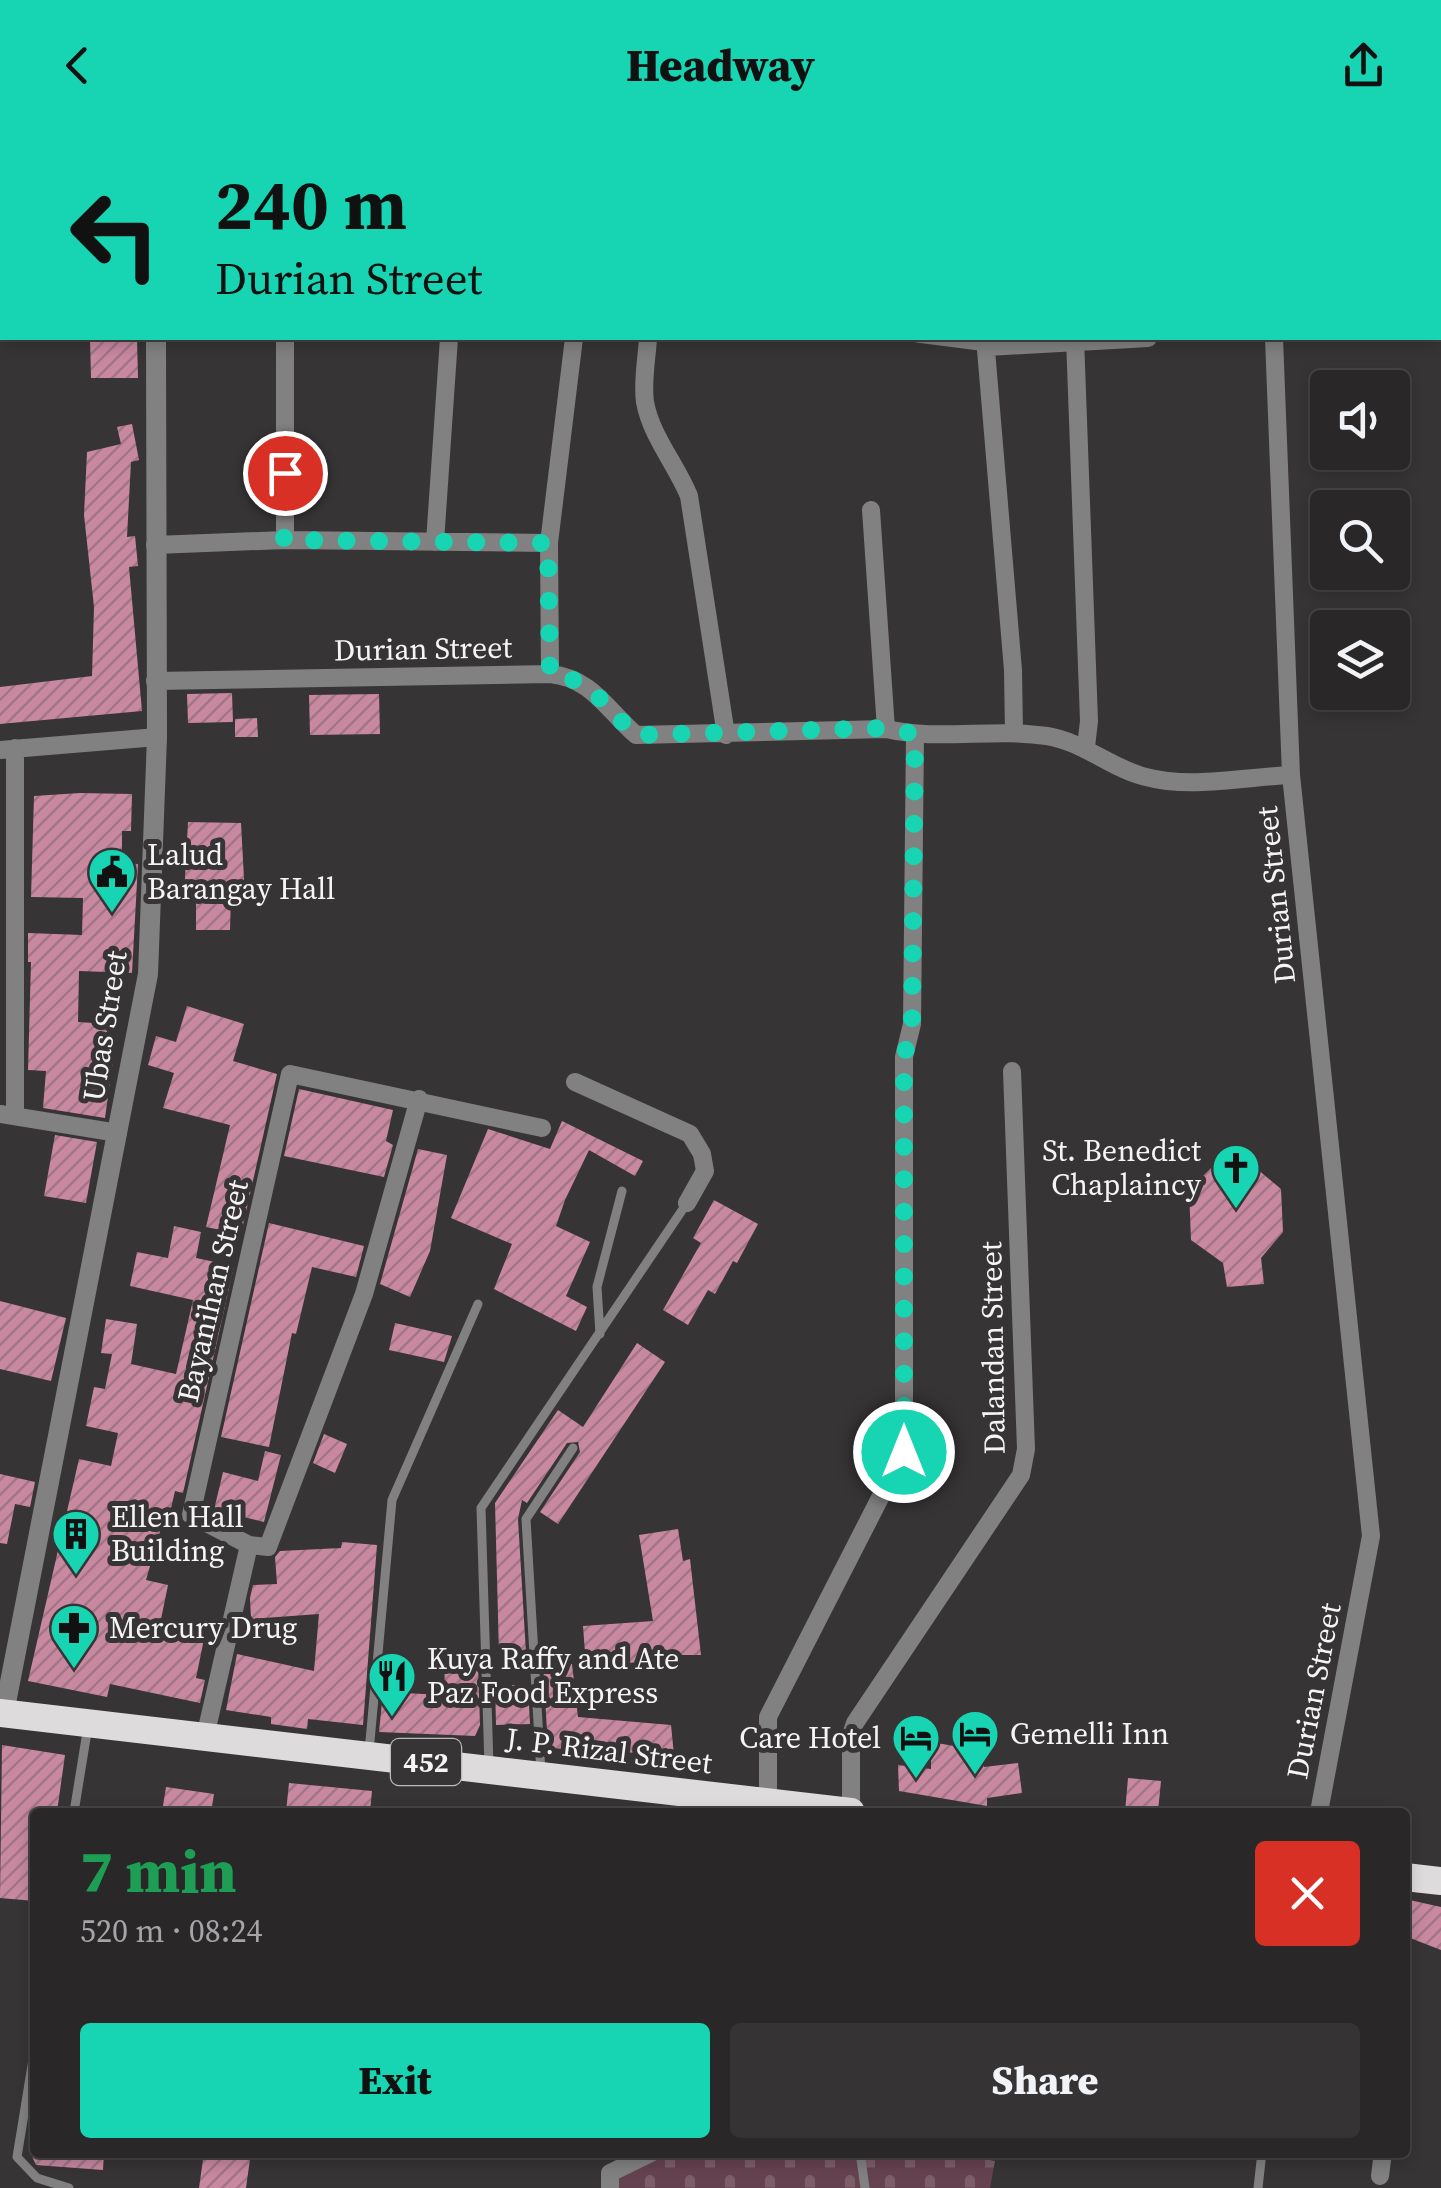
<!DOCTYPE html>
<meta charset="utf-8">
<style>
body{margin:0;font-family:"Source Serif 4",serif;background:#353334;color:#f1f3f6;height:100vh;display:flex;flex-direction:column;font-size:38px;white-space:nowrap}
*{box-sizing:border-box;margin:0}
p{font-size:32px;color:#a5a5a8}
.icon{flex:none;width:55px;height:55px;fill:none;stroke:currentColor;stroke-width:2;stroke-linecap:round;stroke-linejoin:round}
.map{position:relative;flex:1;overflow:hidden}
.panel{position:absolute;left:30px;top:1678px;width:1380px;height:350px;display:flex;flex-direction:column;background:#292728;border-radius:10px;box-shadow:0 5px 15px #0003,0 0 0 2px #454445}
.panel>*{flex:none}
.hud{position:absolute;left:0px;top:0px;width:1442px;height:210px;box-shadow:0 5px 15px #0003,0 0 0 2px #454445;background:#17d5b2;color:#111;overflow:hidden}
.controls{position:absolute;left:1310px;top:240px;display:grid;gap:20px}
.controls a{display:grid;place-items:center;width:100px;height:100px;border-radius:10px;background:#292728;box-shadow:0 5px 15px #0003,0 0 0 2px #454445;font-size:50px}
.pin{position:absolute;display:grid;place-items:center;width:85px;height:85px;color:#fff;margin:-42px;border:5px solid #fff;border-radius:50%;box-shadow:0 2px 10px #0007}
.me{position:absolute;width:110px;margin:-55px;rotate:0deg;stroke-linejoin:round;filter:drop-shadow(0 0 8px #0008)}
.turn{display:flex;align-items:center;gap:35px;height:210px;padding:0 50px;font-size:45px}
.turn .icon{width:130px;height:130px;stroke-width:2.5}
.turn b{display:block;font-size:70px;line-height:85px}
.round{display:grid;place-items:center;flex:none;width:105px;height:105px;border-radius:10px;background:#353334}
.summary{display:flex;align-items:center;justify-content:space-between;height:170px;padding:0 50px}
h1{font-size:60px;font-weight:800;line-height:75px;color:#1e9e55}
.button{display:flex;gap:20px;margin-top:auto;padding:20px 50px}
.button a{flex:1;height:115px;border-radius:10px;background:#17d5b2;color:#111;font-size:40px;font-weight:800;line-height:115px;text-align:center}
.button a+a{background:#353334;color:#f1f3f6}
header{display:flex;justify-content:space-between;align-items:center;height:130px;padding:0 50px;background:#17d5b2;color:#111;font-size:45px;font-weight:800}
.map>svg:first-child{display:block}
.cemetery{fill:url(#cemetery-stones)}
.building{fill:url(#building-hatch)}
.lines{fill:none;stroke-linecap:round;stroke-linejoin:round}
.service{stroke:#828181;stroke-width:9}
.minor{stroke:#828181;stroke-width:18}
.tertiary{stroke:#828181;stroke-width:20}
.trunk{stroke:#dedbdc;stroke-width:28}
.route{stroke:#17d5b2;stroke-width:18;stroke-dasharray:0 32.4}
.labels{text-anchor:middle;stroke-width:10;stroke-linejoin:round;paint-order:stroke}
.shield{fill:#373435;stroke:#bdbabb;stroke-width:2.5}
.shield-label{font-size:28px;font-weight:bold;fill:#f6f4f5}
.street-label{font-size:30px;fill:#f6f4f5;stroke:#373435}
.poi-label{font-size:30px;fill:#f6f4f5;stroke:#373435;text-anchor:start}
</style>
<header><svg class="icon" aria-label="back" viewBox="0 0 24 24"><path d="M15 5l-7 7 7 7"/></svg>Headway<svg class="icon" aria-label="share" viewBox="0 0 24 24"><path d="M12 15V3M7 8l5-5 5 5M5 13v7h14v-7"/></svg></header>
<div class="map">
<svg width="1441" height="2058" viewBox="0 0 1441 2058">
<defs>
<pattern id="cemetery-stones" width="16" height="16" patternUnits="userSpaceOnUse" patternTransform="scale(2.5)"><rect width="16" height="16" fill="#65424f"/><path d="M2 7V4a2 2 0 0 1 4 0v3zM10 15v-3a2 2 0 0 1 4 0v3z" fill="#7c5e69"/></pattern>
<pattern id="building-hatch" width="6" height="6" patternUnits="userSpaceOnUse" patternTransform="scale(2.5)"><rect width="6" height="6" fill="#c888a0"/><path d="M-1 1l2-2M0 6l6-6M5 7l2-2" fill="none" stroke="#a27586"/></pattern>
</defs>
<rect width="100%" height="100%" fill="#373435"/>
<path class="cemetery" d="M 664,2022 L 977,2022 L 979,2028 L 995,2031 L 990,2058 L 616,2058 L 616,2045 Z"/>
<path class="building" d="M 90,208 L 137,208 L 138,248 L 91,248 Z
M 132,294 L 139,330 L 131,332 L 127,407 L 135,406 L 138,436 L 129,437 L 142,581 L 0,594 L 0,557 L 92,546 L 94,477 L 84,385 L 87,322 L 121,314 L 117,297 Z
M 232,563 L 233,592 L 188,593 L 187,564 Z
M 379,564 L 380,604 L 310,605 L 309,565 Z
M 257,588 L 258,607 L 235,607 L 235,589 Z
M 80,663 L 132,664 L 131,701 L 122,701 L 122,733 L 138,734 L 132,843 L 79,841 L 78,892 L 108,894 L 106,915 L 115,916 L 105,988 L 43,978 L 46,941 L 28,940 L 31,832 L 28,832 L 28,803 L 82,805 L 83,768 L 31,767 L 34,666 Z
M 188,692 L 241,693 L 245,767 L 231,766 L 230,800 L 196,800 L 196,766 L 184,766 Z
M 187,876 L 244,894 L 233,931 L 277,944 L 241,1104 L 206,1097 L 230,995 L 163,978 L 174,943 L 148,935 L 156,906 L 176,912 Z
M 299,959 L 393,980 L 386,1011 L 393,1015 L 384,1047 L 284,1026 Z
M 562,991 L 643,1031 L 635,1046 L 589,1020 L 565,1070 L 556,1096 L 590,1112 L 566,1166 L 587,1177 L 576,1201 L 494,1159 L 512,1114 L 451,1088 L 488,999 L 550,1019 Z
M 55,1005 L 97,1012 L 86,1073 L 44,1066 Z
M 418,1019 L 447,1025 L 430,1121 L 410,1167 L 380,1154 Z
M 1250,1033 L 1281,1059 L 1283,1102 L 1261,1128 L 1264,1154 L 1227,1157 L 1223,1133 L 1191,1110 L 1189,1060 L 1214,1035 Z
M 714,1070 L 758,1094 L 737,1133 L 733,1131 L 715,1164 L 708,1160 L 688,1195 L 663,1180 L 701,1113 L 693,1108 Z
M 269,1093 L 364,1116 L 356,1147 L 312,1137 L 296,1204 L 292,1203 L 269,1317 L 221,1307 Z
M 174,1096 L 201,1102 L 196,1128 L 234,1136 L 183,1363 L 175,1361 L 167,1396 L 162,1395 L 146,1450 L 168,1455 L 159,1499 L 204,1509 L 196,1548 L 205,1550 L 200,1573 L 110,1554 L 107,1567 L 28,1551 L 79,1329 L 111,1336 L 118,1303 L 86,1296 L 94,1257 L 105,1259 L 112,1224 L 101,1223 L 106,1189 L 137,1194 L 131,1234 L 176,1244 L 193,1170 L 130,1156 L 137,1122 L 168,1128 Z
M 0,1171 L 66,1188 L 51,1251 L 0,1239 Z
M 395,1193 L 452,1206 L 444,1232 L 389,1220 Z
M 637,1213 L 665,1232 L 558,1394 L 540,1382 L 580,1322 L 578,1312 L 567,1313 L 527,1373 L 522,1370 L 518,1389 L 526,1523 L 499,1524 L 495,1373 L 558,1280 L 583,1297 Z
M 324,1304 L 347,1314 L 335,1343 L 313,1333 Z
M 265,1321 L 281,1325 L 264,1392 L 214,1380 L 223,1342 L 258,1351 Z
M 0,1344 L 35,1352 L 30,1377 L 15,1374 L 7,1414 L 0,1413 Z
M 678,1399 L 683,1431 L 690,1429 L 701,1525 L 654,1525 L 655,1531 L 586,1536 L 583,1496 L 653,1491 L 639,1405 Z
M 342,1412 L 377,1415 L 363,1595 L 308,1589 L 307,1599 L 271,1594 L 271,1587 L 226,1580 L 237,1524 L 314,1541 L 319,1484 L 251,1489 L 250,1468 L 253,1455 L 277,1454 L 275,1427 L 280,1421 L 341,1418 Z
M 445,1533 L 478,1534 L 480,1595 L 475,1606 L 379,1602 L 383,1562 L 444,1565 Z
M 543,1533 L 572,1534 L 578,1587 L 671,1595 L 674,1625 L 548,1618 Z
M 495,1555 L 528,1555 L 530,1594 L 496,1595 Z
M 931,1612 L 983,1621 L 984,1637 L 1018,1633 L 1022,1663 L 987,1668 L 987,1676 L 899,1661 L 898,1635 L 931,1639 Z
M 2,1615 L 65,1625 L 57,1682 L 35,1682 L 35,1771 L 0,1768 Z
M 1128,1648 L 1161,1651 L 1158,1682 L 1125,1682 Z
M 289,1653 L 372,1661 L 370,1682 L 286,1682 Z
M 166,1657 L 214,1664 L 211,1682 L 162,1682 Z
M 1405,1769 L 1441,1777 L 1441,1820 L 1405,1806 Z
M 30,2022 L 104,2022 L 103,2040 L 36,2035 Z
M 204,2022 L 251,2022 L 246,2058 L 199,2058 Z"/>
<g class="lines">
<path class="service" d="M 917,208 L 987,217
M 600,1204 L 597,1157 L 622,1061
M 369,1622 L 392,1370 L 478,1174
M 489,1636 L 481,1378 L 687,1073
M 541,1643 L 526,1389 L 573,1318
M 74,1682 L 88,1596
M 35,1917 L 17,2027 L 37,2048 L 69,2058
M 860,2022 L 865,2058
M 1258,2058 L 1262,2022"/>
<path class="minor" d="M 583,0 L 583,2
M 999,0 L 1000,2
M 758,2 L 758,0
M 985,2 L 986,0
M 648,208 C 647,227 642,252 645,272 C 651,306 676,334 689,366 L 726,605
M 985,208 L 1013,540 L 1014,603
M 1075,208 L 1089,591 L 1086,617
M 1274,208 L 1291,645
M 987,217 L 1148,208
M 871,380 L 886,599
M 285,410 L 285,208
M 435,412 L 449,208
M 155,415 L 285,410 L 549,413
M 550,544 L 549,413 L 574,208
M 155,551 L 550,544 C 592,548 607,580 636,605 L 886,599 C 938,611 993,598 1047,606 C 1084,612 1110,638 1146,647 C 1190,659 1246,647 1291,645 L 1371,1406 L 1319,1682
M 0,620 L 157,607
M 575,952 L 690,1004 L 702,1024 L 705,1041 L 687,1073
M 0,984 L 118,1003
M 15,984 L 15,618
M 249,1415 L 268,1417 L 364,1164 L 419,969
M 205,1607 L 249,1415 L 191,1385 L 290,944 L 542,998
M 768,1674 L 768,1587 L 904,1321 L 904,927 L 912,894 L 915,604
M 851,1682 L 851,1605 L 855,1593 L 1021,1345 L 1026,1319 L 1012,941
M 1380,2046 L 1383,2022
M 610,2058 L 610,2043 L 653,2022"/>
<path class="tertiary" d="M 156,2 L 156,0
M 4,1583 L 148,844 L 157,607 L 156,208"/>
<path class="trunk" d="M 0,1583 L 851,1682
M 1405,1747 L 1441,1751"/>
</g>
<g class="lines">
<path class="route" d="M 285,343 L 284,410 L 548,413 L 550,544 C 592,548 607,580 636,605 L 886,598 L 915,604 L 912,894 L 904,927 L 904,1322"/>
</g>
<defs>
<g id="civic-pin" transform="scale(2.5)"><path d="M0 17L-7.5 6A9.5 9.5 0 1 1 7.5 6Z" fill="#17d5b2" stroke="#373435"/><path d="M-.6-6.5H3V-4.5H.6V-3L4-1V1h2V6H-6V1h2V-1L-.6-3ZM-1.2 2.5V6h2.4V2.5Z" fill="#111"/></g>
<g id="church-pin" transform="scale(2.5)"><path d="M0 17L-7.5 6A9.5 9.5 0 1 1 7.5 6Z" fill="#17d5b2" stroke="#373435"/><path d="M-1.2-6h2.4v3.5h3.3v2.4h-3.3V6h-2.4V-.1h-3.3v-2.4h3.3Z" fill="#111"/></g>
<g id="building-pin" transform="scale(2.5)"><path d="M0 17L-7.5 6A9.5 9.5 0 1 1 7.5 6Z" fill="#17d5b2" stroke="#373435"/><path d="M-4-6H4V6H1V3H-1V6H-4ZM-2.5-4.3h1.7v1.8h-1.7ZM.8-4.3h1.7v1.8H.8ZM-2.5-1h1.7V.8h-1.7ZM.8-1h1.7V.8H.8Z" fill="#111"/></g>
<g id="pharmacy-pin" transform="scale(2.5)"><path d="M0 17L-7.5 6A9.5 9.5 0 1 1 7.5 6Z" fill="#17d5b2" stroke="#373435"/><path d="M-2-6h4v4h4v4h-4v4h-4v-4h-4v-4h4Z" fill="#111"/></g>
<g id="restaurant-pin" transform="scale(2.5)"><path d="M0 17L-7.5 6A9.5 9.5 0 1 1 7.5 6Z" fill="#17d5b2" stroke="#373435"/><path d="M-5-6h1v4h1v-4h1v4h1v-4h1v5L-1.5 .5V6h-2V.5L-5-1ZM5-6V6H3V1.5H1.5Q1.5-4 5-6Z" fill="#111"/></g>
<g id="hotel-pin" transform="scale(2.5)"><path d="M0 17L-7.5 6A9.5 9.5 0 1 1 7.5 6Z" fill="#17d5b2" stroke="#373435"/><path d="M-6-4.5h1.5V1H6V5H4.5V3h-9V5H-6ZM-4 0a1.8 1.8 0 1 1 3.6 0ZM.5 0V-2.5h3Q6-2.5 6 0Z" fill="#111"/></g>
</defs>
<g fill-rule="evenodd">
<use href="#civic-pin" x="112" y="742"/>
<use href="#church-pin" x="1236" y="1038"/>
<use href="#building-pin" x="76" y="1404"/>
<use href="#pharmacy-pin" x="74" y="1498"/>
<use href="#restaurant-pin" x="392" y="1546"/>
<use href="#hotel-pin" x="975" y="1604"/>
<use href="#hotel-pin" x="916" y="1608"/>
</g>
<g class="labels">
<rect class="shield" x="391" y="1609" width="70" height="46" rx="8"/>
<g class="shield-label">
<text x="426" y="1642">452</text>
</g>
<g class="street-label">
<text transform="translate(423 519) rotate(-1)" y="10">Durian Street</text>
<text transform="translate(1276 765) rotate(-96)" y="10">Durian Street</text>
<text transform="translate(105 896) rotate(-81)" y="10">Ubas Street</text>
<text transform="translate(213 1161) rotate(-77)" y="10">Bayanihan Street</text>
<text transform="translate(993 1218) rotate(-91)" y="10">Dalandan Street</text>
<text transform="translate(1314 1561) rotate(-79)" y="10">Durian Street</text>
<text transform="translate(609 1621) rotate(7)" y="10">J. P. Rizal Street</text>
</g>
<g class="poi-label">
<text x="147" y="735">Lalud<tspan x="147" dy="34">Barangay Hall</tspan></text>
<text x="1201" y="1031" text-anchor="end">St. Benedict<tspan x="1201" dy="34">Chaplaincy</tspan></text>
<text x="111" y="1397">Ellen Hall<tspan x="111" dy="34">Building</tspan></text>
<text x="109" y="1508">Mercury Drug</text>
<text x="427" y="1539">Kuya Raffy and Ate<tspan x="427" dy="34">Paz Food Express</tspan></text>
<text x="1010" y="1614">Gemelli Inn</text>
<text x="881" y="1618" text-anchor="end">Care Hotel</text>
</g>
</g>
</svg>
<div class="controls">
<a><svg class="icon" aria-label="sound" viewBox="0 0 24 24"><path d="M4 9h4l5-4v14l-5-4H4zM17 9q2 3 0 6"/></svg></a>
<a><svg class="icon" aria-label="search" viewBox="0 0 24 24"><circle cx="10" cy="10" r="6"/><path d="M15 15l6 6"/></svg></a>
<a><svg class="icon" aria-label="layers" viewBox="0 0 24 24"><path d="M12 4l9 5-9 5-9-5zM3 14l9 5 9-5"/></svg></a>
</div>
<div class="pin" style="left:285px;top:343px;background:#d93025"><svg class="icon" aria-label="arrive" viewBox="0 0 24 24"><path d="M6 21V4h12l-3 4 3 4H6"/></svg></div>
<svg class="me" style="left:904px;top:1322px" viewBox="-20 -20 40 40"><circle r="17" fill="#17d5b2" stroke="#fff" stroke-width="3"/><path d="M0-11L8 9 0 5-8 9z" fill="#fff"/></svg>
<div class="hud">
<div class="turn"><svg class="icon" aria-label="left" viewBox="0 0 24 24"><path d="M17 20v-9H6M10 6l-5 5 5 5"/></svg><div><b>240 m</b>Durian Street</div></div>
</div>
<section class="panel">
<div class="summary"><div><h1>7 min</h1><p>520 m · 08:24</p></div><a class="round" style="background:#d93025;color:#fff"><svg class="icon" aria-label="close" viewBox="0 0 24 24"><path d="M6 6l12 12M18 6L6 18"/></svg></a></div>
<div class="button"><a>Exit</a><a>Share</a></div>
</section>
</div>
